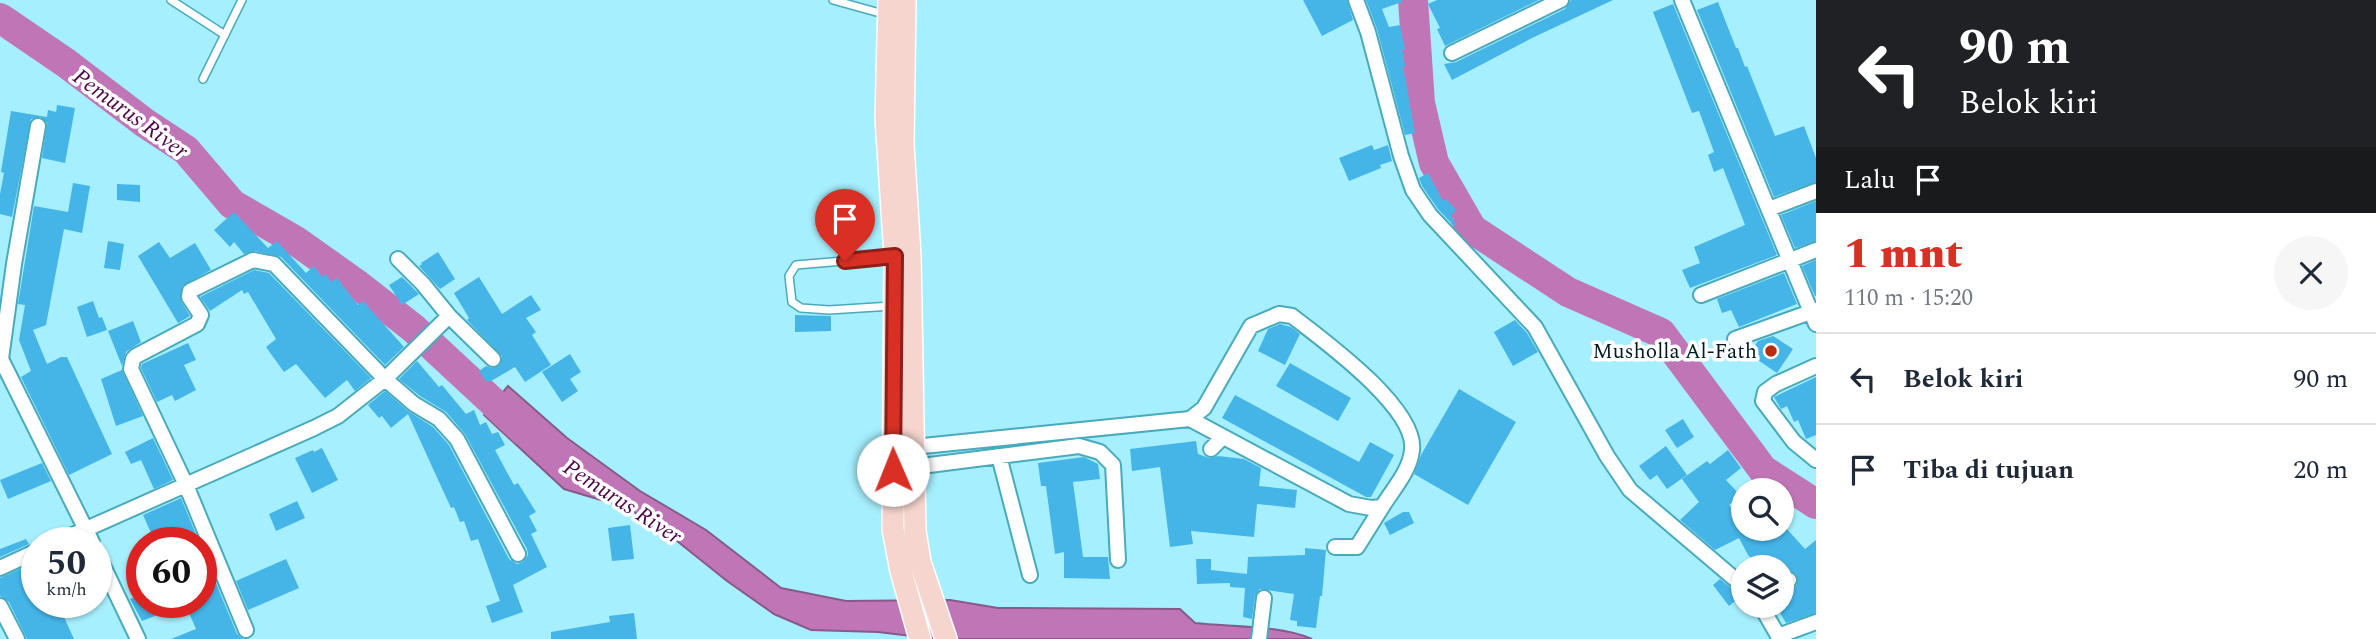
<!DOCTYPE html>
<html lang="id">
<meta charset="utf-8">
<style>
body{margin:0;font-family:Spectral,serif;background:#f6f6f7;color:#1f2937;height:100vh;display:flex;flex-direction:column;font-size:26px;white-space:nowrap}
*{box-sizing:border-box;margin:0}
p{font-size:23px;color:#747a83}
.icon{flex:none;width:38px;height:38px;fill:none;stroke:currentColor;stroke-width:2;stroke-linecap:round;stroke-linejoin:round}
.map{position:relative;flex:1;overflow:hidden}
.details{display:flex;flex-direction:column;background:#fff;width:560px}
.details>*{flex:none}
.top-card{background:#202124;color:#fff;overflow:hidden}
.controls{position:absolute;left:1731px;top:478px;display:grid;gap:14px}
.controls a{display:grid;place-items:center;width:63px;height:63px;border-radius:50%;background:#fff;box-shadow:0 2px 5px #0004;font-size:35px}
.speed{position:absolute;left:21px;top:527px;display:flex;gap:14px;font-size:35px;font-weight:700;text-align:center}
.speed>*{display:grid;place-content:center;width:91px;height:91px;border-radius:50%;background:#fff;box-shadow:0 2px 5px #0004;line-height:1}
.speed small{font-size:18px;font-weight:400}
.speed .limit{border:10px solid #d22;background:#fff;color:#111}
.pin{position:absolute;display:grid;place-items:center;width:60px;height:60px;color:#fff;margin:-72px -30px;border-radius:50% 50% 50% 0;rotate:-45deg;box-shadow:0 0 7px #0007}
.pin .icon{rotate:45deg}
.me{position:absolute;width:77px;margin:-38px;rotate:359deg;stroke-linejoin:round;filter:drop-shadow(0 0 5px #0008)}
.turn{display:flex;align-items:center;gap:24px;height:147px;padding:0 28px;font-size:32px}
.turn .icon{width:91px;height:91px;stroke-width:2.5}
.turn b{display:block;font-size:49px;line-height:60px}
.then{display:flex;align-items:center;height:66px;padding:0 28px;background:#0003;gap:14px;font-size:26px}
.round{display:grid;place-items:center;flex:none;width:74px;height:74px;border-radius:37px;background:#f6f6f7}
.headline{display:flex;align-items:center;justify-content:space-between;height:119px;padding:0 28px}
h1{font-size:42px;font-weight:800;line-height:52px;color:#d93025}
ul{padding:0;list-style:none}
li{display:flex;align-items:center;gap:21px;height:91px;padding:0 28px;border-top:2px solid #e0e1e3}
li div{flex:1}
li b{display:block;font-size:26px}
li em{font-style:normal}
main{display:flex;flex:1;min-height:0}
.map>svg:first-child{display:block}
.water{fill:#c076b6;stroke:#865b89;stroke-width:2}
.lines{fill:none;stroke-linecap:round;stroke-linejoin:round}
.river{stroke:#c076b6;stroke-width:30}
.building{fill:#45b5e8}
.service-casing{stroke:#48aabc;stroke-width:10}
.minor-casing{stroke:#48aabc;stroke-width:18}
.primary-casing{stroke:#fff;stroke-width:24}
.service{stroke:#fff;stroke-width:7}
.minor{stroke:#fff;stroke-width:14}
.primary{stroke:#f5d5ce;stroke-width:21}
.route-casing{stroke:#8d1f18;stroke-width:18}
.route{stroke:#d93025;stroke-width:12}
.poi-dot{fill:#b82c14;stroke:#fff;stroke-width:2.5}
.labels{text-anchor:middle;stroke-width:7;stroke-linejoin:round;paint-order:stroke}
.poi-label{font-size:21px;fill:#001b21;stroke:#fff;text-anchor:end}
.water-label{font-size:23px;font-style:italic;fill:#4e0948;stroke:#fff}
</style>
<main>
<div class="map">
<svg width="1816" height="639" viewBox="0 0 1816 639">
<rect width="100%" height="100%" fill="#a6effe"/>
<path class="water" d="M 508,386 L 567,438 L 640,491 L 706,530 L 781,588 L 846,601 L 950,600 L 998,608 L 1180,609 L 1195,623 C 1231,627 1279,625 1312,639 L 937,639 L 878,632 L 811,630 L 774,614 L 727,581 L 677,541 L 628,508 L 564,489 L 484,415 Z"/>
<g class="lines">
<path class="river" d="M 1413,0 L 1420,103 L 1434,163 L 1472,229 L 1568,292 L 1661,333 L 1763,470 L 1816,504
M 0,18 L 66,63 L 145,123 L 186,150 L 232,204 L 296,241 L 358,285 L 413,328 L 523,430"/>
</g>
<path class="building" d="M 1303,0 L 1347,0 L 1353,20 L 1322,36 Z
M 1366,0 L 1402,0 L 1402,2 L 1382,9 L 1389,27 L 1400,25 L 1405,50 L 1402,50 L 1405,66 L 1403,66 L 1415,133 L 1405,135 L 1377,29 Z
M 1437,0 L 1539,0 L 1445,46 L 1437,29 L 1440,28 L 1428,4 Z
M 1571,0 L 1613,0 L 1532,38 L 1452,80 L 1444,64 L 1456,62 L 1565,9 Z
M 1718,2 L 1736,48 L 1738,48 L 1745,67 L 1747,66 L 1775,136 L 1804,126 L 1816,158 L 1816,182 L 1774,197 L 1697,10 Z
M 1673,4 L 1777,255 L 1690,288 L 1682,270 L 1700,263 L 1694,247 L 1745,225 L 1723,168 L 1714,172 L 1708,155 L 1714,152 L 1699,111 L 1692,113 L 1653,12 Z
M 57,105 L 75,108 L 65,163 L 42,158 L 47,123 L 40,117 L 31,119 L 12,217 L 0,214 L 0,194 L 4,173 L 1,172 L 11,111 L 47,117 L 48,110 L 56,112 Z
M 1372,145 L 1374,150 L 1388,145 L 1392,161 L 1380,165 L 1381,168 L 1349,181 L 1339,158 Z
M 1428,173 L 1443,201 L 1446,199 L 1456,210 L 1451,215 L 1456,225 L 1454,226 L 1438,209 L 1422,186 L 1419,178 Z
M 73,183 L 90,186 L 82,233 L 64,229 L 46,325 L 33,330 L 47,364 L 61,357 L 67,357 L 112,454 L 69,475 L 21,377 L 31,371 L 19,340 L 25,305 L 18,304 L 34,206 L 68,212 Z
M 117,184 L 140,185 L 140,202 L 117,200 Z
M 1816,201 L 1816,241 L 1795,248 L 1781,215 Z
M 234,212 L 268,248 L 277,241 L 306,273 L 314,266 L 322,277 L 326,274 L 331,282 L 337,278 L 358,305 L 363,301 L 404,347 L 385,365 L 281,257 L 255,251 L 244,254 L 234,242 L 230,247 L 214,230 Z
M 108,241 L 124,244 L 120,270 L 104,268 Z
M 159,242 L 170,258 L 195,243 L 211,270 L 182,286 L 181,301 L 190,316 L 178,323 L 138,256 Z
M 438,252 L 455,279 L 440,289 L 419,266 L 422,264 L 421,263 Z
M 1816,260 L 1816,296 L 1815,296 L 1802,266 Z
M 254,270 L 269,273 L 371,378 L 355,391 L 347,380 L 325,398 L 296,364 L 284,372 L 266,347 L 276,339 L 248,292 L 244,294 L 242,290 L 210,311 L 200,297 Z
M 1784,273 L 1797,304 L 1739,327 L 1731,310 L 1722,313 L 1717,299 Z
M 402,277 L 419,294 L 402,305 L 389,285 Z
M 479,277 L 502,314 L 531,295 L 541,310 L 526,318 L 536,332 L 532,335 L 551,365 L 525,382 L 515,367 L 491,381 L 486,381 L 479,371 L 486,366 L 491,368 L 499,366 L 502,356 L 467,320 L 469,318 L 454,293 Z
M 93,301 L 99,318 L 102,317 L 107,330 L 87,337 L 77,307 Z
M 795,315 L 831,316 L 831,331 L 795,332 Z
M 1515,320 L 1527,333 L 1538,352 L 1513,366 L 1494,332 Z
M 133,321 L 141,342 L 126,352 L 122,366 L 108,331 Z
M 1280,324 L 1291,327 L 1300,334 L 1285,365 L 1258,351 L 1268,329 Z
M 1773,336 L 1793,349 L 1777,373 L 1749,354 L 1758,341 Z
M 188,343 L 196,360 L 184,365 L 196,390 L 175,401 L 172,395 L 157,402 L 141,368 L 142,364 Z
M 570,354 L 581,372 L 570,379 L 578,391 L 562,402 L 542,372 Z
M 417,361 L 439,387 L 442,385 L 466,414 L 474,410 L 480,425 L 486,422 L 492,434 L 498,432 L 505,445 L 495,450 L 514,485 L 518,483 L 536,512 L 529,516 L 537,531 L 531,534 L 547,567 L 513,585 L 523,612 L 492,623 L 486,606 L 500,601 L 478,539 L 471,541 L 464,521 L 460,522 L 454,507 L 451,508 L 408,414 L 391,428 L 382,416 L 379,418 L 368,405 L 385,391 L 408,411 L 433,427 L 449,445 L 509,559 L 517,564 L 523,562 L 528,555 L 527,549 L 465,434 L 446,412 L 420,396 L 399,379 Z
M 1290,363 L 1351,398 L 1338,421 L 1276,386 Z
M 122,370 L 143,416 L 116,426 L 101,379 Z
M 1816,377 L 1816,435 L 1806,439 L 1798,420 L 1794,422 L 1787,406 L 1781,409 L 1774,397 Z
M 1459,389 L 1516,422 L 1468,505 L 1414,474 L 1421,455 Z
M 1235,395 L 1359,462 L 1370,442 L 1394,455 L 1371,497 L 1366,497 L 1222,418 Z
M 1683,419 L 1694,437 L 1677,448 L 1665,430 Z
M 153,438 L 173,480 L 154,489 L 141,460 L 131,464 L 125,452 Z
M 1196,441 L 1198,454 L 1209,458 L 1218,456 L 1244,459 L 1261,468 L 1259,486 L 1297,490 L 1295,508 L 1257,504 L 1254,537 L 1191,531 L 1193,544 L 1170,547 L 1160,467 L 1132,471 L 1130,449 Z
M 1666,446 L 1687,475 L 1667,489 L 1657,475 L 1650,480 L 1639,466 Z
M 322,448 L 338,480 L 312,493 L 295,458 L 313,450 L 314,452 Z
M 1728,450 L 1741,468 L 1726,480 L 1740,495 L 1729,505 L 1743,520 L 1743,528 L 1786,528 L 1805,549 L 1816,540 L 1816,613 L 1786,623 L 1776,606 L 1782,606 L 1782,594 L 1788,593 L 1797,585 L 1796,574 L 1789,570 L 1782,574 L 1782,567 L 1760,567 L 1748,555 L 1739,538 L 1715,550 L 1680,520 L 1699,502 L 1682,479 L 1707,461 L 1710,464 Z
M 1084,457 L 1098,464 L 1100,479 L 1073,482 L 1083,557 L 1108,557 L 1110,579 L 1064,578 L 1064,552 L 1055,554 L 1046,486 L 1041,486 L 1038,463 Z
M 42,463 L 51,481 L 8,499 L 0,480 Z
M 181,498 L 199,542 L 155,542 L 143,515 Z
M 297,501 L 305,518 L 276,531 L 269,514 Z
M 1403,512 L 1409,512 L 1414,523 L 1390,535 L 1384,523 Z
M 630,525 L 634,559 L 612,561 L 608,528 Z
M 26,539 L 29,544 L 0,557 L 0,549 Z
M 201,547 L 237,634 L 243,639 L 171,639 L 196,629 L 185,604 L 142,621 L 130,599 L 142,595 L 142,602 L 201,602 Z
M 1305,548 L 1326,550 L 1322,596 L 1320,596 L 1316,628 L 1297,626 L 1297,621 L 1290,620 L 1294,594 L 1260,589 L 1255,596 L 1252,619 L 1243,617 L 1245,588 L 1230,587 L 1230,583 L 1197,584 L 1196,559 L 1211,559 L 1211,570 L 1247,574 L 1248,557 L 1305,555 Z
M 286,559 L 299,588 L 248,610 L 236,581 Z
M 36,562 L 37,602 L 57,602 L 74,639 L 27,639 L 9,602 L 0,596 L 0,578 Z
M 1720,579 L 1741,596 L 1729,606 L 1713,585 Z
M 634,613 L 637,639 L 551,639 L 551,632 L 610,622 L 609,616 Z"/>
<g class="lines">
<g class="service-casing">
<path id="service" d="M 171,0 L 225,35
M 833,0 L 887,15
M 203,79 L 242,0
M 891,257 L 796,265 L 789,276 L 792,302 L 801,308 L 829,310 L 892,306"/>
</g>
<g class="minor-casing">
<path id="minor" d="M 1356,0 L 1368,32 L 1401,156 L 1413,190 L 1430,215 L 1535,327 L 1607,456 L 1630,490 L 1743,586
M 1682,0 L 1816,324
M 1452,53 L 1561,0
M 38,126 L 14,264 L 1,359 L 92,542
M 1769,209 L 1816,191
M 398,259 L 423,284 L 449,316
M 1701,295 L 1816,250
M 1735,339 L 1816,310
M 1816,366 L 1776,384 L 1765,392 L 1763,401 L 1794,442 L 1816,460
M 913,447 L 1190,419 L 1204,408 L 1251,326 L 1279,314 L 1292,316 C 1323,340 1417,408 1412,450 C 1410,471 1393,489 1382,507 L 1371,508 L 1349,504 L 1190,419
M 1211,449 L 1223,437
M 999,456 L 1030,575
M 906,468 L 1079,446 L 1100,452 L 1113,465 L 1118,560
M 57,542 L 314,428 L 338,416 L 385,379 L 414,404 L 439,419 L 457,439 L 518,554
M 1335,547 L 1357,547 L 1382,507
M 96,551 L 138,639
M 0,568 L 37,551
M 1782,585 L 1789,580
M 0,606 L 17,639
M 1761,606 L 1780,639
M 246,630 L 186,485 L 131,369 L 133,359 L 136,356 L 197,324 L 201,315 L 189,297 L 190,291 L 253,260 L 274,264 L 385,379 L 449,316 L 493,359
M 1778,636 L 1816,622
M 1259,639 L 1264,598"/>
</g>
<g class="primary-casing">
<path id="primary" d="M 889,0 L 886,118 L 895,256 L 893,529 L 901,571 L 920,639
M 905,0 L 903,144 L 910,255 L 915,531 L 920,562 L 946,639"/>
</g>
<use href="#service" class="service"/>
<use href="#minor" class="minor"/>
<use href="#primary" class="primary"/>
</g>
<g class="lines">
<g class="route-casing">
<path id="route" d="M 845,261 L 895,256 L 893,470"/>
</g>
<use href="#route" class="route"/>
</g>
<circle class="poi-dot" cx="1771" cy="351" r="7"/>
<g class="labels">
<g class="poi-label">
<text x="1757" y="358">Musholla Al-Fath</text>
</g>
<g class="water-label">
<text transform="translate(131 113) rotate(36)" y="8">Pemurus River</text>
<text transform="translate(623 501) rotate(33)" y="8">Pemurus River</text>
</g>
</g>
</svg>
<div class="controls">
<a><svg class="icon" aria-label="search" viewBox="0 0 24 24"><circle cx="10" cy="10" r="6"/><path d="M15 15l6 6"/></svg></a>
<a><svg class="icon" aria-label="layers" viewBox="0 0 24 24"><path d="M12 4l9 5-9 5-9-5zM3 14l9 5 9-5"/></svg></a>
</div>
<div class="speed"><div>50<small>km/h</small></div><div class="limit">60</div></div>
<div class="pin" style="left:845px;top:261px;background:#d93025"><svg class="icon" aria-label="arrive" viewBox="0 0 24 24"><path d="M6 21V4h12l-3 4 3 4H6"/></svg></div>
<svg class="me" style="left:893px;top:470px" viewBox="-20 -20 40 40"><circle r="19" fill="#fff"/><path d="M0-13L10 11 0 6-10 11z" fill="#d93025"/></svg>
</div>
<section class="details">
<div class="top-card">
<div class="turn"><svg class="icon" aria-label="left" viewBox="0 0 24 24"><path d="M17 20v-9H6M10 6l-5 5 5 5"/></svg><div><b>90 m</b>Belok kiri</div></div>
<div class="then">Lalu<svg class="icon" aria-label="arrive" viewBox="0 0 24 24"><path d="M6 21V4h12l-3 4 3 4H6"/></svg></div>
</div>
<div class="headline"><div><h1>1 mnt</h1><p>110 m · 15:20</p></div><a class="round"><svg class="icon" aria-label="close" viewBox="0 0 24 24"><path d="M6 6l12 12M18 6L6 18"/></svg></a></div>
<ul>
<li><svg class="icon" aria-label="left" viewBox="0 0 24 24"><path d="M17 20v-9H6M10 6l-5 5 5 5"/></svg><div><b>Belok kiri</b></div><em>90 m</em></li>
<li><svg class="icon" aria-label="arrive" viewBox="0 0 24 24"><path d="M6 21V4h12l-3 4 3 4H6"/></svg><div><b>Tiba di tujuan</b></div><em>20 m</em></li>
</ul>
</section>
</main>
